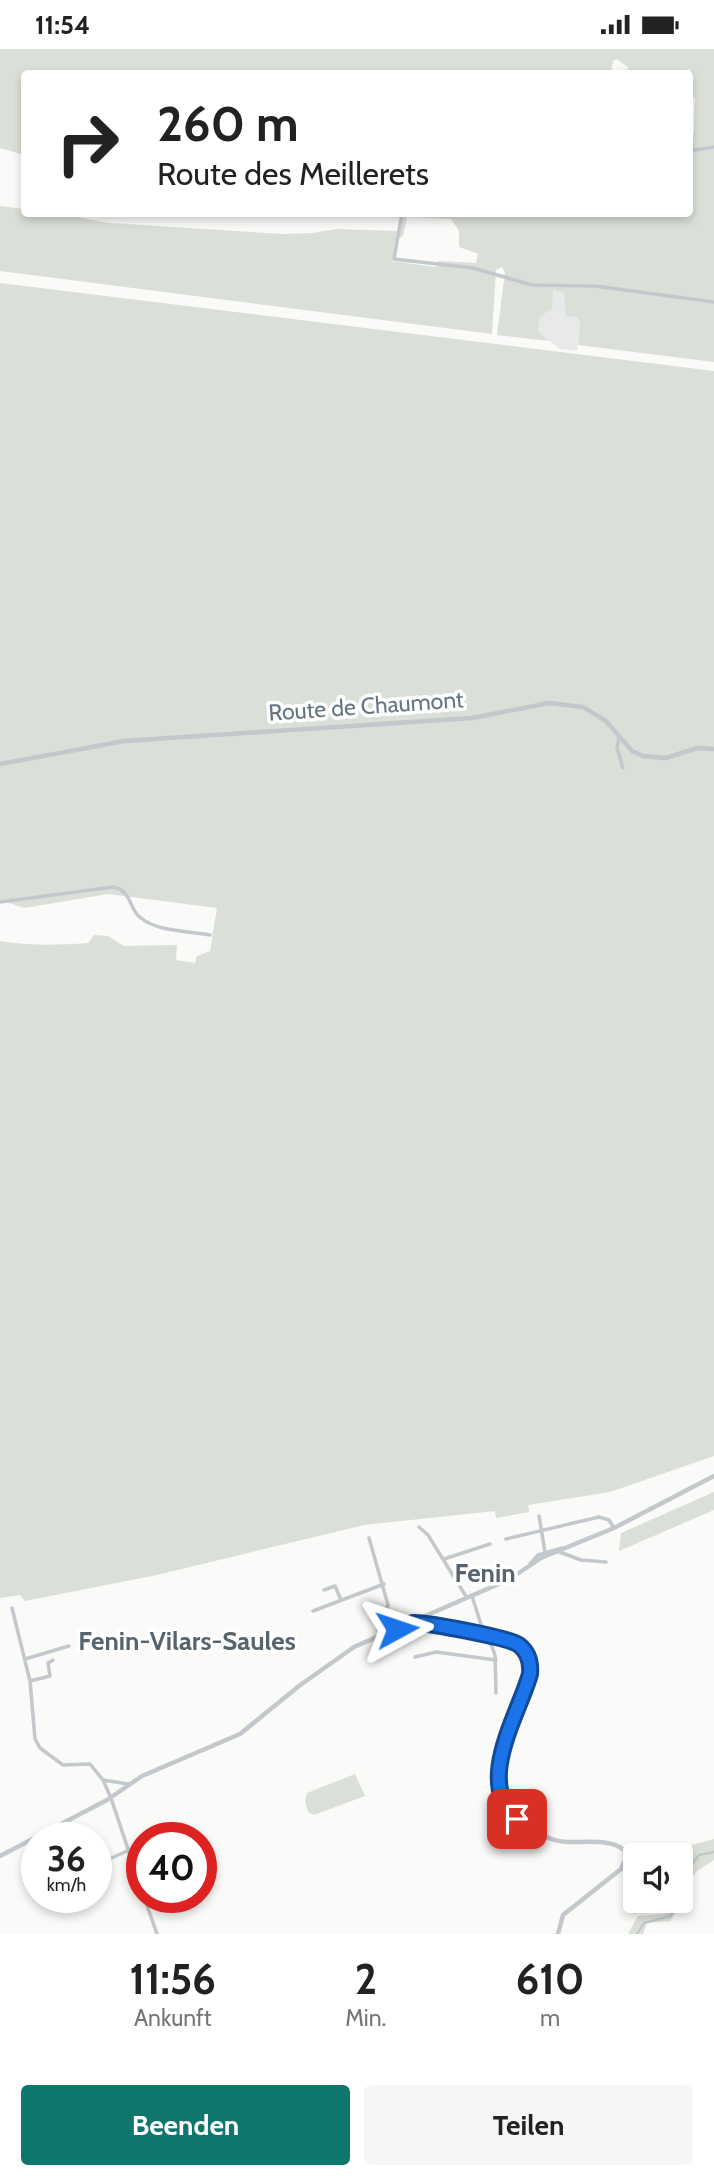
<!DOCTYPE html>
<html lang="de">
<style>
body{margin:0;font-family:Cabin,sans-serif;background:#f6f6f6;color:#222;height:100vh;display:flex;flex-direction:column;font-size:26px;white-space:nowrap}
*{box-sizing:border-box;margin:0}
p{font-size:23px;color:#767676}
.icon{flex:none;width:38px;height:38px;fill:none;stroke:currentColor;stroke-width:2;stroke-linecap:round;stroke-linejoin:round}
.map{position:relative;height:1885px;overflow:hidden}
.sheet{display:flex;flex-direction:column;background:#fff;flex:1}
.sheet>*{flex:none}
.top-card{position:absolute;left:21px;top:21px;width:672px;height:147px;border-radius:7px;box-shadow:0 4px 10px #0003;background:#fff;color:#222;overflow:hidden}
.tools{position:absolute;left:623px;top:1794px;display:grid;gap:14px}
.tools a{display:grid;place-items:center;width:70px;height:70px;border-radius:7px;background:#fff;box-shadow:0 4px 10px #0003;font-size:35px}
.speed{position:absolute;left:21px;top:1773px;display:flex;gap:14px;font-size:35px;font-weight:700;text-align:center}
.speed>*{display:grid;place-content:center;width:91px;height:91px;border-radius:50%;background:#fff;box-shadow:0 4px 10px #0003;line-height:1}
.speed small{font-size:18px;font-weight:400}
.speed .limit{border:10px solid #d22;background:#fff;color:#111}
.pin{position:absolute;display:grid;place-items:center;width:60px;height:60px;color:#fff;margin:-30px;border-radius:14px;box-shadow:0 4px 10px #0006}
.me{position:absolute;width:77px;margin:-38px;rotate:85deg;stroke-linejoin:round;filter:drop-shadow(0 0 5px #0008)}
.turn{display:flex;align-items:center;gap:24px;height:147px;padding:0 21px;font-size:32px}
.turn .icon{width:91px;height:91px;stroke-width:2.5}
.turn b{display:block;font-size:49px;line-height:60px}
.eta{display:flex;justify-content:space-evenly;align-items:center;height:119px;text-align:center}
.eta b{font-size:42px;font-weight:800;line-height:49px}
.cta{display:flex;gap:14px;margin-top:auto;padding:14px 21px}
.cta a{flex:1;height:80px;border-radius:7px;background:#0f766e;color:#fff;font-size:28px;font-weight:800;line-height:80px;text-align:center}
.cta a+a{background:#f6f6f6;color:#222}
.status{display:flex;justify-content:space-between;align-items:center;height:49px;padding:0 35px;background:#fff;direction:ltr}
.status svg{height:19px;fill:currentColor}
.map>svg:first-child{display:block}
.built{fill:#e8e9e9}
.green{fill:#dadfd7;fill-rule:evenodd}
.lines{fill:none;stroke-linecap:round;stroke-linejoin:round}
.stream{stroke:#bbc7cb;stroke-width:2}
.minor{stroke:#c3c8cc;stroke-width:3.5}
.tertiary{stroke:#c3c8cc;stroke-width:4.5}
.route-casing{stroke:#114b97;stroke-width:18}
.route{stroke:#1a73e8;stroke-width:12}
.labels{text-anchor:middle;stroke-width:7;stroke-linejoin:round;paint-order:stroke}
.street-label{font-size:23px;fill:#657683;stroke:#fff}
.quarter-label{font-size:26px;font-weight:bold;fill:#57646e;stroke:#fff}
</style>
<div class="status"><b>11:54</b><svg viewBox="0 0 49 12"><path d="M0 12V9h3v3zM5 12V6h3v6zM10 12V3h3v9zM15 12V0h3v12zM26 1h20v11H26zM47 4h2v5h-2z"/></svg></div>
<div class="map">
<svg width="714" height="1885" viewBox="0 0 714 1885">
<rect width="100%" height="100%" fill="#fafaf8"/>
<path class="built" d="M 552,241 L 564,244 L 580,273 L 577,302 L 560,300 L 538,283 L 540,268 Z"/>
<path class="green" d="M 0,0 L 714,0 L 714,313 L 578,296 L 580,273 L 577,268 L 566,267 L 564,244 L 553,241 L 552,259 L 540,268 L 538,282 L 549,292 L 497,286 L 505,223 L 502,218 L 496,221 L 492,285 L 0,222 L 0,157 L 24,160 L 24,164 L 60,165 L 109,174 L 282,185 L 313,184 L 336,180 L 398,182 L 402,165 L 690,164 L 690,81 L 694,85 L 695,48 L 690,50 L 690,33 L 694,30 L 690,20 L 674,24 L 623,24 L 629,19 L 617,10 L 613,12 L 611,24 L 24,24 L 24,106 L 0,99 ZM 407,168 L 451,170 L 459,182 L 459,198 L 478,205 L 476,214 L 439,212 L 436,218 L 392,212 L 396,190 L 403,187 Z
M 0,234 L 714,322 L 714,1407 L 610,1443 L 528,1456 L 529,1463 L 496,1469 L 495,1462 L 364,1476 L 157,1526 L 25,1552 L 20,1546 L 0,1549 L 0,892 C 28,897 59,896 88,894 L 94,886 L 108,887 L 124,897 L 177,896 L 176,911 L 195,914 L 197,907 L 210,902 L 217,859 L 108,845 L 24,859 L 0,851 Z
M 714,1443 L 714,1461 L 619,1502 L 621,1484 Z
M 355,1725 L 365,1747 L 314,1766 L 308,1763 L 305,1753 L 307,1744 Z
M 714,1790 L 714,1811 L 697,1822 L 681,1842 L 681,1806 L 675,1806 L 680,1799 Z
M 681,1844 L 681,1857 L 670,1872 L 647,1874 L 643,1885 L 628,1885 L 638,1867 L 665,1865 L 672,1857 L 671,1852 L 681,1852 Z"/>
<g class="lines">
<path class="stream" d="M 681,1830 L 699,1806 L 714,1803
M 637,1885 L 644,1874 L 671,1867 L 677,1852"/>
<path class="minor" d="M 690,102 L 714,98
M 402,164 L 394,210 L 473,219 L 532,236 L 595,237 L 714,253
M 619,688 L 617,699 L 623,719
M 0,853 L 113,838 C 133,842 128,860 141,869 C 158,883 189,882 210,886
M 539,1467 L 545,1503
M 419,1478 L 428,1486 L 467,1549
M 369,1489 L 388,1556 L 379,1577 L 382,1586
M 506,1490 L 599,1468 L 609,1471 L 614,1479
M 557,1502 L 581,1511 L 606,1513
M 444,1510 L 490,1495
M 530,1515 L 538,1506 L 562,1499
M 324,1541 L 335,1537 L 341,1551
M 472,1547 L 484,1585
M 12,1559 L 30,1632 L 35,1690 L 40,1699 L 63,1716 L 90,1715 L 103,1731 L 111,1749 L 142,1842
M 313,1562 L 384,1535
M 488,1587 L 495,1606 L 496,1644
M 415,1608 L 436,1603 L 496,1611
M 25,1610 L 69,1597
M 30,1632 L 50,1627 L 48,1614 L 53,1611
M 103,1731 L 128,1735
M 96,1816 L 127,1802
M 144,1848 L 157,1885"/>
<path class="tertiary" d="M 0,715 L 124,692 L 472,669 L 549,654 L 583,658 L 606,672 L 632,702 L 643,707 L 666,709 L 697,699 L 714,700
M 415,1575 C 436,1577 504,1585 518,1596 C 528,1603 531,1614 530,1625 C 517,1673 470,1739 527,1777 C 540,1786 551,1792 567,1793 C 584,1794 610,1789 624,1801 L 626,1809 L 621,1820 L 563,1866 L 558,1885
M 0,1807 L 107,1751 L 142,1727 L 240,1685 L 299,1637 L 354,1598 L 510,1530 L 541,1509 L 614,1479 L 714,1427"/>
</g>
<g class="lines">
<g class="route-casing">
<path id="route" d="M 397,1580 C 402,1578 408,1575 413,1574 C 426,1573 510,1589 519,1596 C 528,1603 531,1614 530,1625 C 519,1665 474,1734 517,1770"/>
</g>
<use href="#route" class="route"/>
</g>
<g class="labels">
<g class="street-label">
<text transform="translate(366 657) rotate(-4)" y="8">Route de Chaumont</text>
</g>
<g class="quarter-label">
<text x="485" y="1533">Fenin</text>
<text x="187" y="1601">Fenin-Vilars-Saules</text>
</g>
</g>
</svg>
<div class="tools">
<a><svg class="icon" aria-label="sound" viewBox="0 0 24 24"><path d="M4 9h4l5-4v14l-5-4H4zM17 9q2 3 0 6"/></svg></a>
</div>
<div class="speed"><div>36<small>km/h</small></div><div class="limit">40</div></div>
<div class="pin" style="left:517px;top:1770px;background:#d93025"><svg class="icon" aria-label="arrive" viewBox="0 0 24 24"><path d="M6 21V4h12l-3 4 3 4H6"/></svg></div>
<svg class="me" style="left:397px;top:1580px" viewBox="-20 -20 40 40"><path d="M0-17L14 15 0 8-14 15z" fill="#1a73e8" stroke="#fff" stroke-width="4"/></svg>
<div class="top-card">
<div class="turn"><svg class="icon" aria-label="right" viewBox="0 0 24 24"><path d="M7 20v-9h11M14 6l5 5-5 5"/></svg><div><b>260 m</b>Route des Meillerets</div></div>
</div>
</div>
<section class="sheet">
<div class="eta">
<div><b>11:56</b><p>Ankunft</p></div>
<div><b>2</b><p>Min.</p></div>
<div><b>610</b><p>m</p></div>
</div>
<div class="cta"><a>Beenden</a><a>Teilen</a></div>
</section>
